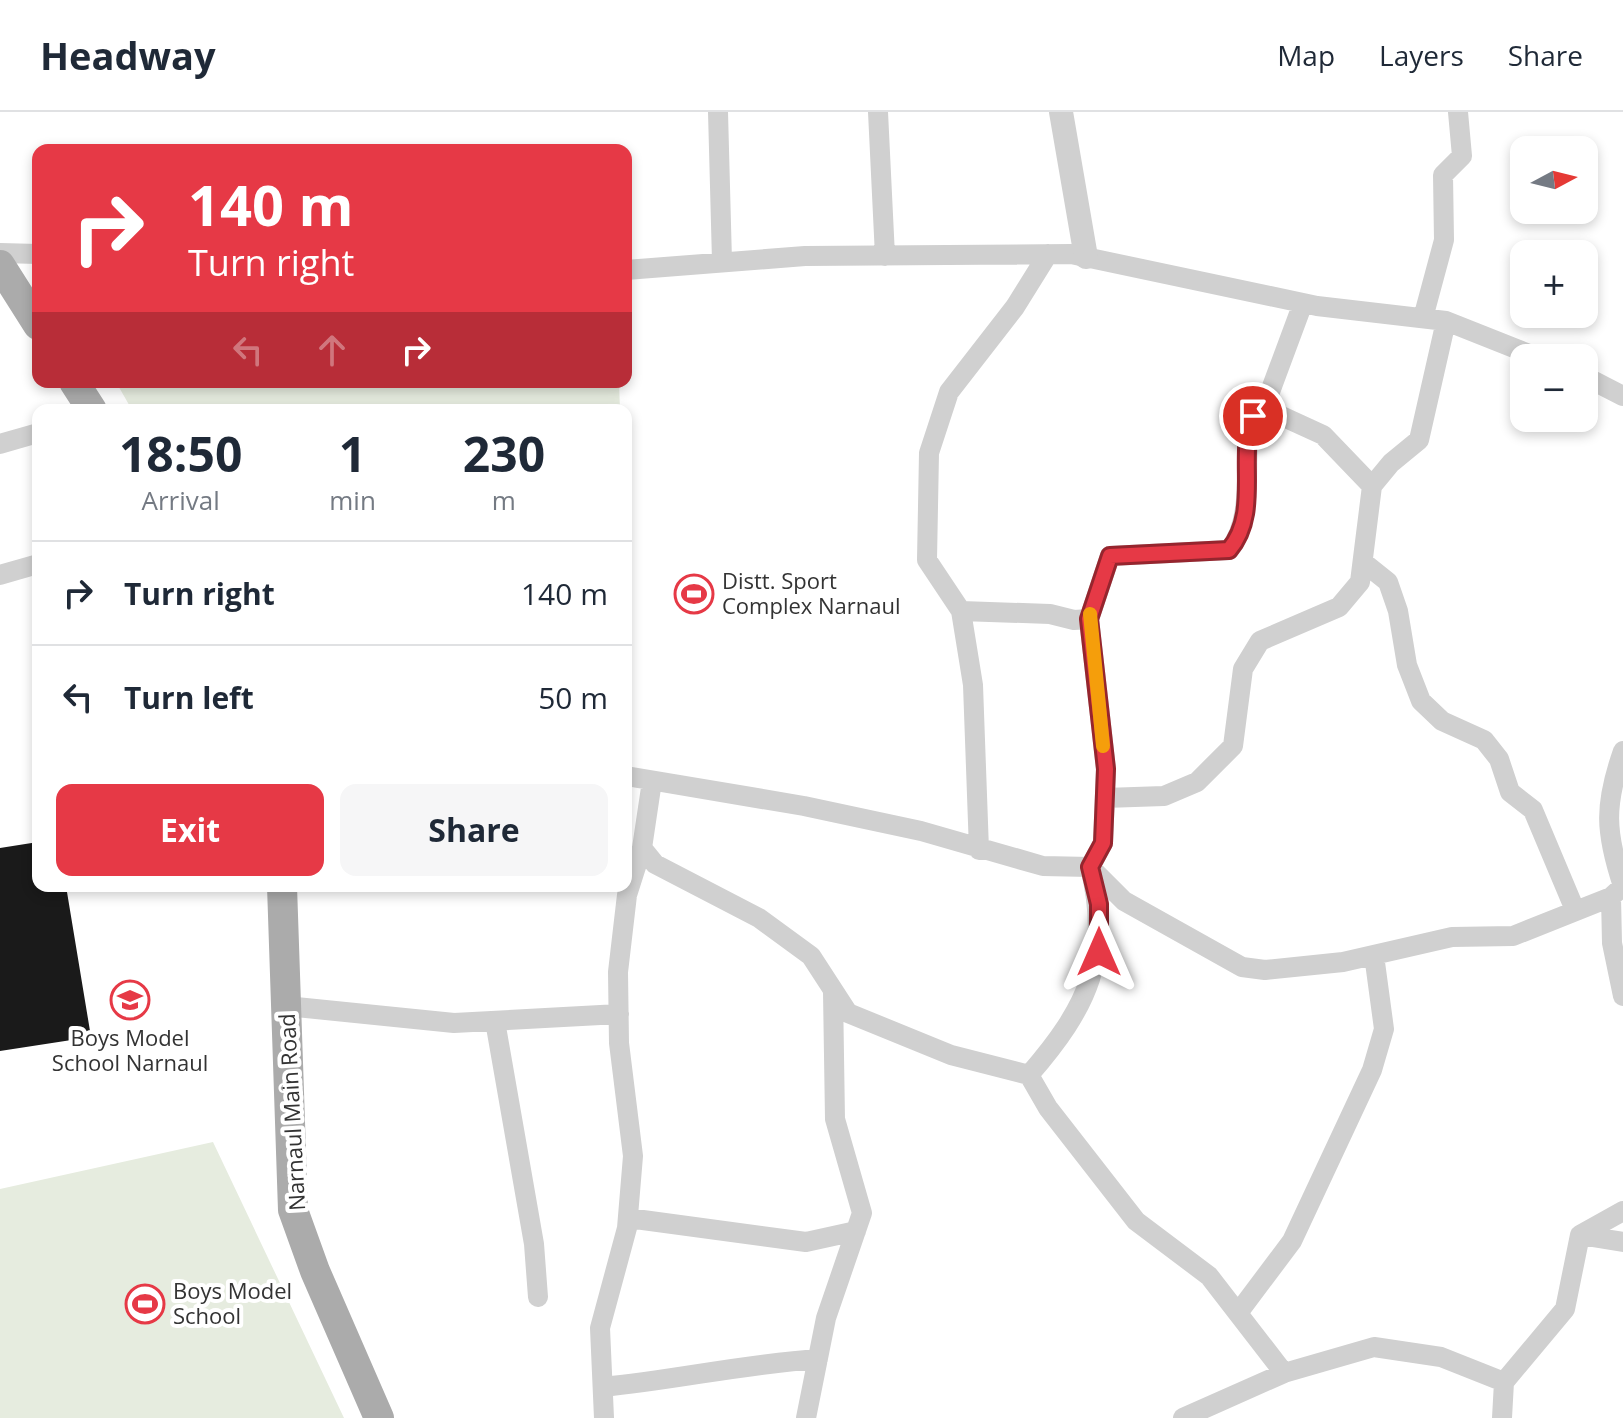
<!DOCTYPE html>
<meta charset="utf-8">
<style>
body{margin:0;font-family:"Open Sans",sans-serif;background:#f6f6f7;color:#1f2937;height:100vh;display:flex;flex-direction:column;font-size:30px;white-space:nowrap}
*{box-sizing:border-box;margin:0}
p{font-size:26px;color:#747a83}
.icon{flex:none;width:44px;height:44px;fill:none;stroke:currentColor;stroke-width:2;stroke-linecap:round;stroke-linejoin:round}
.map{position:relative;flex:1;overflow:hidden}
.sheet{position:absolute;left:32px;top:292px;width:600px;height:488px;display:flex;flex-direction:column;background:#fff;border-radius:16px;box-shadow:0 4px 12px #0003}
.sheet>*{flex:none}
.banner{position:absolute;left:32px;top:32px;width:600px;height:244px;border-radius:16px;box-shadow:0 4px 12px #0003;background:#e63946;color:#fff;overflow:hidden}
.needle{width:52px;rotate:83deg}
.fabs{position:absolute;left:1510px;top:24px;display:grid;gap:16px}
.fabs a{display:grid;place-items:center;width:88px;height:88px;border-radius:16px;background:#fff;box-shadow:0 4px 12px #0003;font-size:40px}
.pin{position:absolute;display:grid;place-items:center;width:68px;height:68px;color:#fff;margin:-34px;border:4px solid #fff;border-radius:50%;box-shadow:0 2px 8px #0007}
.me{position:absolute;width:88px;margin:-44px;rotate:0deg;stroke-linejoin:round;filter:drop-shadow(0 0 6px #0008)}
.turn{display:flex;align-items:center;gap:28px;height:168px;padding:0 24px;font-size:36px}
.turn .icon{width:104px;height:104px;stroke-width:2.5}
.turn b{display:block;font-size:56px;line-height:68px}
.lanes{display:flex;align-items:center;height:76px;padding:0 24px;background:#0003;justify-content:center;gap:40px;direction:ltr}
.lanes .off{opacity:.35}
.eta{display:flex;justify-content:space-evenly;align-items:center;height:136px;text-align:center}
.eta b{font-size:48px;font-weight:700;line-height:56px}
.button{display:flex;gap:16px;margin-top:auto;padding:16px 24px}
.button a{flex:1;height:92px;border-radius:16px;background:#e63946;color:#fff;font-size:32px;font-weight:700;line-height:92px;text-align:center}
.button a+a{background:#f6f6f7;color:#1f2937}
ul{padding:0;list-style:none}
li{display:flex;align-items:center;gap:24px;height:104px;padding:0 24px;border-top:2px solid #e0e1e3}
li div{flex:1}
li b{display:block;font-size:30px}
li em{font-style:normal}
header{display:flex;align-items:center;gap:48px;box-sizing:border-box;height:112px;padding:0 40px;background:#fff;border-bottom:2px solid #e0e1e3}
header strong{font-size:38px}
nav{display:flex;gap:44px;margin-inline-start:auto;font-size:28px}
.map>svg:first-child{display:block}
.green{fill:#e6ecdf}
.building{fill:#1a1a1a}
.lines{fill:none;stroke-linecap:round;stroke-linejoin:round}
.minor{stroke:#d0d0d0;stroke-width:20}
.tertiary{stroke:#d0d0d0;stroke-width:24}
.primary{stroke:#ababab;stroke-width:30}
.route-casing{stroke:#96252e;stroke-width:20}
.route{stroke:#e63946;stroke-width:14}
.slow{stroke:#f59e0b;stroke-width:14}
.labels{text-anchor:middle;stroke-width:8;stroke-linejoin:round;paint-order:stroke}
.poi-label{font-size:22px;fill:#333;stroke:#fff;text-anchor:start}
.street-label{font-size:22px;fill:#333;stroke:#fff}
</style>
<header>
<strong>Headway</strong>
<nav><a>Map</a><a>Layers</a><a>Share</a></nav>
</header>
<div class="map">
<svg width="1623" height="1306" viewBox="0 0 1623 1306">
<rect width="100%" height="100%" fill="#fff"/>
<path class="green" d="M 116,270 L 619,270 L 620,298 L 132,298 Z
M 213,1030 L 344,1306 L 0,1306 L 0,1077 Z"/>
<path class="building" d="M 38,730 L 38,774 L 66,774 L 91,925 L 0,939 L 0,736 Z"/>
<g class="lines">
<path class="minor" d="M 718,0 L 722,149
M 878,0 L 885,144
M 0,141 L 38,142
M 626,158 L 805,144 L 1071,142 L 1317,194 L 1446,209 L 1539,246
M 1423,206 L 1444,128 L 1443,63 L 1462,44 L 1458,0
M 1584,264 L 1623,284
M 1264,296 L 1323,323 L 1372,374
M 0,332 L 38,321
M 1363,450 L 1388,470 L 1398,499 L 1407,553 L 1421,589 L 1442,609 L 1484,628 L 1499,647 L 1510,680 L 1533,698 L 1575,798
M 0,463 L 38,452
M 961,499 L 1050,502 L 1074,508 L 1089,507 L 1106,657 L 1103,731 L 1090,755 L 1124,789 L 1242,855 L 1265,858 L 1343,850 L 1452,825 L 1513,824 L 1611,785 L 1623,774
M 1089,507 L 1110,444 L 1229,438 C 1260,402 1238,322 1254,304 C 1256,300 1261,299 1264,296 L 1303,191
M 1623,639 C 1604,693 1605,720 1623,774
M 626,664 L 804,694 L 921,719 L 1043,754 L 1090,755 C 1112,845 1088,895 1029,963 L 1048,996 L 1136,1109 L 1209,1164 L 1284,1261
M 652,669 L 642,736 L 655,752 L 759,806 L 811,844 L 848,901 L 951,943 L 1029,963
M 1105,686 L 1164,684 L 1197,670 L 1233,634 L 1243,557 L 1260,529 L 1339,495 L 1360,470 L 1372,374 L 1391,351 L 1419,328 L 1446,209
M 979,738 L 973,573 L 961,499 L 927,448 L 929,341 L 949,280 L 1015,195 L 1048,142
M 1611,785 L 1612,831 L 1623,884
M 286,894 L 454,911 L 619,902
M 495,909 L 534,1132 L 538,1185
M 628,1106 L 806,1130 L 856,1119
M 1580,1123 L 1623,1099
M 1238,1201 L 1292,1129 L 1372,958 L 1384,917 L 1374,843
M 1504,1270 L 1565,1197 L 1580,1123 L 1623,1130
M 603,1275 C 675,1268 745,1252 818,1247
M 604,1306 L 600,1216 L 627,1116 L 633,1044 L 619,931 L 618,860 L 627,783 L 642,736
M 806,1306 L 826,1206 L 862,1101 L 835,1007 L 833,880
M 1183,1306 L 1284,1261 L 1374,1235 L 1441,1245 L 1504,1270 L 1502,1306"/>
<path class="tertiary" d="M 1061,0 L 1086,145"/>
<path class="primary" d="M 0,153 L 38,213
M 74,270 L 92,298
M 282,774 L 293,1098 L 315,1159 L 379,1306"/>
</g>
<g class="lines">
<g class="route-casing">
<path id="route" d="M 1099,840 L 1099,792 L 1090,755 L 1103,731 L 1106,657 L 1089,507 L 1110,444 L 1229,438 C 1261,400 1237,346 1253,304"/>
</g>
<use href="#route" class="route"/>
<path class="slow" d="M 1090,502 L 1103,634"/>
</g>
<defs>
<g id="stadium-ring" transform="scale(2)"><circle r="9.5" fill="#fff" stroke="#e63946" stroke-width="1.5"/><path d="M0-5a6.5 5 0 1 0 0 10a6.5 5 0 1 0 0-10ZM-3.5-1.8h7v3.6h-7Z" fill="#e63946"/></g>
<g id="school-ring" transform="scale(2)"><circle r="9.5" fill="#fff" stroke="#e63946" stroke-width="1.5"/><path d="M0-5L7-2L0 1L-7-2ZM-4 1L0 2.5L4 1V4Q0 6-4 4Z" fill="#e63946"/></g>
</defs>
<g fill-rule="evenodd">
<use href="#stadium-ring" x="694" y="482"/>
<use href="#school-ring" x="130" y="888"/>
<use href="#stadium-ring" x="145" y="1192"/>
</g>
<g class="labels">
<g class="poi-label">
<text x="722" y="477">Distt. Sport<tspan x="722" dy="25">Complex Narnaul</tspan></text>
<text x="130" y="934" text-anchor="middle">Boys Model<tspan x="130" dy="25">School Narnaul</tspan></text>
<text x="173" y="1187">Boys Model<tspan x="173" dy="25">School</tspan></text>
</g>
<g class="street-label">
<text transform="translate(292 1000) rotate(-93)" y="8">Narnaul Main Road</text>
</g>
</g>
</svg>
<div class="fabs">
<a><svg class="needle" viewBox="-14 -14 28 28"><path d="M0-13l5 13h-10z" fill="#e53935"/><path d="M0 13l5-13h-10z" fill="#747a83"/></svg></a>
<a>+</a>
<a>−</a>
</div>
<div class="pin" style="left:1253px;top:304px;background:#d93025"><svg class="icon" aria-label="arrive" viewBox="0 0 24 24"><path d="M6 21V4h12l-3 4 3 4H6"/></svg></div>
<svg class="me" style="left:1099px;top:840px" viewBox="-20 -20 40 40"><path d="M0-17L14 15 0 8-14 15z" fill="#e63946" stroke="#fff" stroke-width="4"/></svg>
<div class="banner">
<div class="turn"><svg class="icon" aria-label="right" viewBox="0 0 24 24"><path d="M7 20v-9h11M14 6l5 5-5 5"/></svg><div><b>140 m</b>Turn right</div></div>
<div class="lanes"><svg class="icon off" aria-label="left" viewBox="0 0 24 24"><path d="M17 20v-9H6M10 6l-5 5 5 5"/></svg><svg class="icon off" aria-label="ahead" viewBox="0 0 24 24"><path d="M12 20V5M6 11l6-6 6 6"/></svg><svg class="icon" aria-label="right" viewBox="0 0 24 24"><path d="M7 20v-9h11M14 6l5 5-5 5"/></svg></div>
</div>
<section class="sheet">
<div class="eta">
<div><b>18:50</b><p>Arrival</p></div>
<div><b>1</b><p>min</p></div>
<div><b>230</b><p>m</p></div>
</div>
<ul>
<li><svg class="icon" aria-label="right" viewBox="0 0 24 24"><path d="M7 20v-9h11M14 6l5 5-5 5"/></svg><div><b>Turn right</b></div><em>140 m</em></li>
<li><svg class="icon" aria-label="left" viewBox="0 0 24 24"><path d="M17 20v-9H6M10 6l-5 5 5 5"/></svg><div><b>Turn left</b></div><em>50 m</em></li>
</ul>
<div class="button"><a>Exit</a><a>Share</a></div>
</section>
</div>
